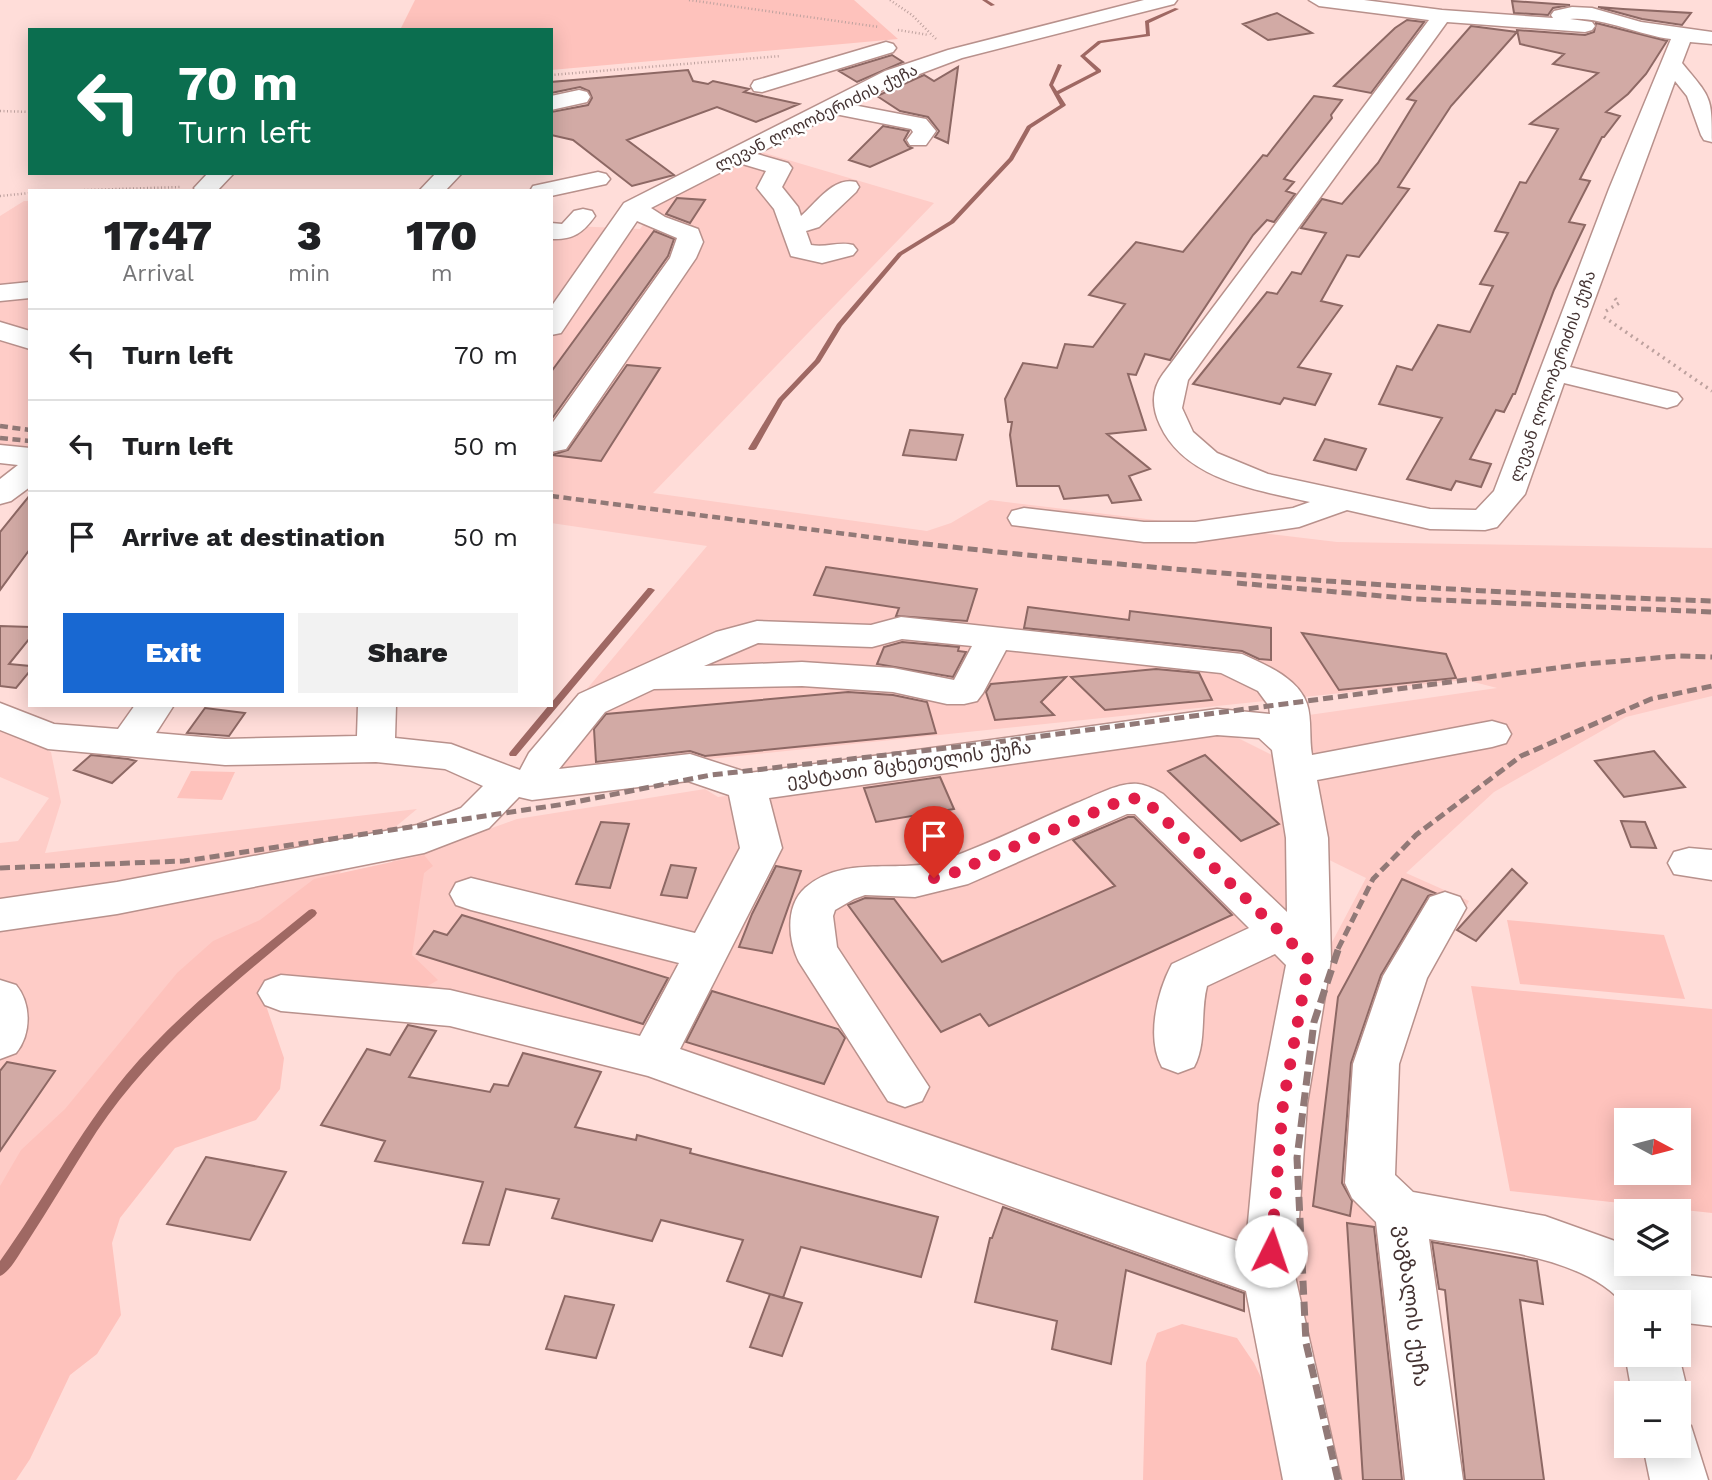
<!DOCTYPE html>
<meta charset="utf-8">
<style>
body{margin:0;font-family:"Work Sans","Noto Sans Georgian",sans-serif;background:#f2f2f2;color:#202124;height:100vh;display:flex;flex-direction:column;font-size:26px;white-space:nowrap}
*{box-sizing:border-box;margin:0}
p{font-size:23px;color:#757577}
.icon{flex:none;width:38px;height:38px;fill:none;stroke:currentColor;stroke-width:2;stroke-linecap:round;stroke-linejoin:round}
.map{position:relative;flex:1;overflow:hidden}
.details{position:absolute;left:28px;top:189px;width:525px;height:518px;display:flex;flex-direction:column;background:#fff;border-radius:0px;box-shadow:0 4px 18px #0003}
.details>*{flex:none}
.banner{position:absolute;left:28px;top:28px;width:525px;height:147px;border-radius:0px;box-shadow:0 4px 18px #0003;background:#0b6e4f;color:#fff;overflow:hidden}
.needle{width:46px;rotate:97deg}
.tools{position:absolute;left:1614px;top:1108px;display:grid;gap:14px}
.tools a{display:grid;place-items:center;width:77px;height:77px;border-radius:0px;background:#fff;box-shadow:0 4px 18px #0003;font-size:35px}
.pin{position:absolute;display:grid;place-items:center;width:60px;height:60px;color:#fff;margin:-72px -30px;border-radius:50% 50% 50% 0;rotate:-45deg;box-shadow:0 0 7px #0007}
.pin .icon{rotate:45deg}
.me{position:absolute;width:77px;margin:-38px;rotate:4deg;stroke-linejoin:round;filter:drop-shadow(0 0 5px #0008)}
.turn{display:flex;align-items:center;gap:24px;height:147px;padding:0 35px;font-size:32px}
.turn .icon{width:91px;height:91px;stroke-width:2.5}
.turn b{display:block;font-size:49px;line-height:60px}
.eta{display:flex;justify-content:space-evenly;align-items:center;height:119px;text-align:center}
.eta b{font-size:42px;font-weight:800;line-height:49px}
.primary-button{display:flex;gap:14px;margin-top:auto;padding:14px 35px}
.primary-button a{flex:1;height:80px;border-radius:0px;background:#1868d2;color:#fff;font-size:28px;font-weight:800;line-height:80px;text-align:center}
.primary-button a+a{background:#f2f2f2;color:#202124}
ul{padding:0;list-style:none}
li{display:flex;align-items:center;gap:21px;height:91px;padding:0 35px;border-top:2px solid #e0e0e0}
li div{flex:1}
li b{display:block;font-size:26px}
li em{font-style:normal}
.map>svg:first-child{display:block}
.built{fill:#feccc7}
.green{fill:#fec2bc;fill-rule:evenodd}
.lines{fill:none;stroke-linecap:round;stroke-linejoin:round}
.stream{fill:#9f6863;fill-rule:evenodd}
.building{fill:#d2aaa5;stroke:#8d6864;stroke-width:2}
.minor-casing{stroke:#b8918c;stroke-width:3}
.path-far1{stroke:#bda19e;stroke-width:2.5;stroke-dasharray:1 2.5;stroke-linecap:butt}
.path{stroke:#bda19e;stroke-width:3.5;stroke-dasharray:2 4.5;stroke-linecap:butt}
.minor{fill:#fff;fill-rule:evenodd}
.rail-far2{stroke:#917977;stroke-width:4.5;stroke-dasharray:8 4.5;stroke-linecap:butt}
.rail-far1{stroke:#917977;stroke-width:5;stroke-dasharray:10 5;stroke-linecap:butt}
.rail{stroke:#917977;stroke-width:7;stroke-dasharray:14 7;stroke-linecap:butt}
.route{stroke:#e11d48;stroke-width:12;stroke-dasharray:0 21.6}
.labels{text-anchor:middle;stroke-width:5;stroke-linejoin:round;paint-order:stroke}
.far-street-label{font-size:16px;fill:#443332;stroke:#fff}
.street-label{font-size:18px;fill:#443332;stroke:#fff}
.near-street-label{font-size:21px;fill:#443332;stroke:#fff}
</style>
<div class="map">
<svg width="1712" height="1480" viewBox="0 0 1712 1480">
<rect width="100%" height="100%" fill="#ffddd9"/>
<path class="built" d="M 754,150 L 934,203 L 653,493 L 927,531 L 951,523 L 990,500 L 1337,542 L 1712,548 L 1712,696 L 1626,717 L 1494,792 L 1406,873 L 1469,901 L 1384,1063 L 1387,1193 L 1443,1480 L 1318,1480 L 1282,1218 L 1321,963 L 1366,878 L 1317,854 L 1302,716 L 1497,688 L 1466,680 L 566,774 L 523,765 L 707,546 L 551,523 L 551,225 L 640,229 L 660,201 Z
M 24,201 L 30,201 L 30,453 L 0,449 L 0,216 Z
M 0,728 L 51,752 L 61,802 L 45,853 L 417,809 L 330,881 L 0,1207 L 0,843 L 18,841 L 49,798 L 0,777 Z
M 1222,730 L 1284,761 L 1299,880 L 1259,1259 L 530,1011 L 274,976 L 397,857 L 453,842 L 517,819 L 705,789 L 718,797 Z"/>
<path class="green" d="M 415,0 L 854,0 L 898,39 L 551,70 L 551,30 L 400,30 Z
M 191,771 L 235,772 L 222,800 L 177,798 Z
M 424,855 L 433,866 L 424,873 L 412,955 L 438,980 L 417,992 L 261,991 L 284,1058 L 280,1089 L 256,1120 L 175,1148 L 120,1218 L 112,1243 L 121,1315 L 97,1354 L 70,1375 L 30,1459 L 16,1480 L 0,1480 L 0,1186 L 21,1150 L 65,1109 L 177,973 L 213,941 L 260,920 L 314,879 Z
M 1507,920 L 1664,935 L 1685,999 L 1520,984 Z
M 1471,986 L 1712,1009 L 1712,1213 L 1510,1191 ZM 1626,1120 L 1678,1120 L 1678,1172 L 1626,1172 Z
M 1182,1324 L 1237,1338 L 1254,1363 L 1267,1390 L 1283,1480 L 1143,1480 L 1146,1363 L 1157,1333 Z"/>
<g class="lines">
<path class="stream" d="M 982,0 L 987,0 L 995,5 L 991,6 Z
M 1175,8 L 1179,9 L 1149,23 L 1150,36 L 1101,43 L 1085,56 L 1101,70 L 1101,72 L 1059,94 L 1066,105 L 1065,106 L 1031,128 L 1013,160 L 954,223 L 902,255 L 842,326 L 820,362 L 783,401 L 756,449 L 754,450 L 750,450 L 748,449 L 778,399 L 815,360 L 837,324 L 898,253 L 950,221 L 1009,158 L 1027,126 L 1060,105 L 1049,85 L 1058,64 L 1062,65 L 1053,85 L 1057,91 L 1096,71 L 1080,56 L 1098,41 L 1146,34 L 1145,21 Z
M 648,588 L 651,588 L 655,590 L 516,756 L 510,756 L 509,754 L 510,752 L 549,705 L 551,705 L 551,703 Z
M 312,909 L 315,910 L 317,913 L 315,916 C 236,981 155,1045 97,1131 C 73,1168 50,1207 26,1244 C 19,1254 11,1271 0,1276 L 0,1261 C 44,1200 78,1133 126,1075 C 179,1012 245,962 309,910 Z"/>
</g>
<path class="building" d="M 1512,1 L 1570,5 L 1553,8 L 1548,15 L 1514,13 Z
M 1598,7 L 1623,9 L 1691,13 L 1682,25 L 1642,19 Z
M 1277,13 L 1312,33 L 1268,40 L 1243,24 Z
M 1407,20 L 1424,22 L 1371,93 L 1334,86 L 1395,28 Z
M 1596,23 L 1667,41 L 1646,74 L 1628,94 L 1606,112 L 1620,116 L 1604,137 L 1602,137 L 1580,179 L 1590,181 L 1569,222 L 1585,225 L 1554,290 L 1515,394 L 1513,394 L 1504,412 L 1496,410 L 1470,459 L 1491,464 L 1481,487 L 1456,481 L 1451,490 L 1407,479 L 1442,418 L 1379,404 L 1397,366 L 1412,370 L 1438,325 L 1470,332 L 1493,286 L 1480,284 L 1508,233 L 1495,231 L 1520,182 L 1526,183 L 1558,129 L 1530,124 L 1598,73 L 1553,64 L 1564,54 L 1520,44 L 1517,30 L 1585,35 L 1594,32 Z
M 1471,26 L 1517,32 L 1451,106 L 1398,187 L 1409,189 L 1359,257 L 1347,255 L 1321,301 L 1342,306 L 1298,367 L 1331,374 L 1315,405 L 1284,398 L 1280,404 L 1193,384 L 1267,292 L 1277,294 L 1292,272 L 1301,274 L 1326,233 L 1301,228 L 1322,199 L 1342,204 L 1378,163 L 1416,101 L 1407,99 Z
M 892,55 L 903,62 L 857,82 L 839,71 Z
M 958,67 L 948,143 L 935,137 L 939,131 L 928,117 L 900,111 L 877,96 L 924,75 L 934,81 Z
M 688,70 L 693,81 L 708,84 L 713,81 L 749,89 L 744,92 L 799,104 L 756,122 L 717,107 L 627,140 L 674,175 L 632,186 L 573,140 L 551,135 L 551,112 L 588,105 L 592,98 L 589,91 L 580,87 L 551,93 L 551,82 Z
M 1314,96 L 1342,100 L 1331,115 L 1332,118 L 1284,179 L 1294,182 L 1286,191 L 1295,194 L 1274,222 L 1267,220 L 1253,235 L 1170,360 L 1145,354 L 1136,375 L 1128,374 L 1146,430 L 1107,434 L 1150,469 L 1129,476 L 1141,500 L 1112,503 L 1108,495 L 1064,499 L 1059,486 L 1017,486 L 1010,435 L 1012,422 L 1008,422 L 1005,399 L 1023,363 L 1057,368 L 1065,344 L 1093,347 L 1125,304 L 1089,295 L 1136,242 L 1183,252 L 1263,155 L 1267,156 Z
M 883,126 L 909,131 L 904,140 L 908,146 L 912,148 L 870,167 L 849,160 Z
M 677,198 L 705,200 L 690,223 L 666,214 Z
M 654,231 L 674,239 L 668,256 L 551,420 L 551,372 Z
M 627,365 L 660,368 L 601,461 L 552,455 L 568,450 Z
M 910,430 L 963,435 L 956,460 L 903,455 Z
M 1325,439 L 1366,449 L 1356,470 L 1314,460 Z
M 30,495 L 30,549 L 0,590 L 0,532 Z
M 826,567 L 977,589 L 967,621 L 896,616 L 899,608 L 814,595 Z
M 1028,607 L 1129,620 L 1130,611 L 1271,628 L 1271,660 L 1259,659 L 1242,651 L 1024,628 Z
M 0,626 L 30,627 L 30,638 L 9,664 L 30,666 L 30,671 L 16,688 L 0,686 Z
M 1302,633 L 1446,654 L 1456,678 L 1339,690 Z
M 902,642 L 959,647 L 958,651 L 966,652 L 953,677 L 877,664 L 884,647 Z
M 1156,669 L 1199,673 L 1212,700 L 1105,710 L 1071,677 Z
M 1066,677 L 1041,702 L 1054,715 L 995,720 L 986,692 L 991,684 Z
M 848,692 L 893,695 L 927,702 L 936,733 L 705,756 L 690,751 L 596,762 L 594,729 L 606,714 Z
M 205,708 L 245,713 L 229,736 L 187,733 Z
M 1654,751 L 1685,787 L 1624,797 L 1595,761 Z
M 91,755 L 128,759 L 136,761 L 112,783 L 74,770 Z
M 1205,755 L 1279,824 L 1241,841 L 1168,771 Z
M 940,777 L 954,809 L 876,822 L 864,788 Z
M 1128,817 L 1134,817 L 1232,915 L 989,1026 L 980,1014 L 941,1032 L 848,905 L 865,898 L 894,899 L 942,962 L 1115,886 L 1073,840 Z
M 1621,821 L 1645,822 L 1656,848 L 1631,847 Z
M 601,822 L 629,824 L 610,888 L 576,884 Z
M 671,865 L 696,868 L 687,898 L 661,895 Z
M 776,866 L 801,871 L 772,953 L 739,947 L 752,914 Z
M 1512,869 L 1527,883 L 1476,941 L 1457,930 Z
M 1402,879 L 1435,893 L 1428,896 L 1381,975 L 1351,1063 L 1342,1183 L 1352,1201 L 1350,1216 L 1313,1206 L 1338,997 Z
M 462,915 L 668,978 L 643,1024 L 417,954 L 434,931 L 447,935 Z
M 712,991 L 838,1029 L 845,1038 L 824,1084 L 686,1042 Z
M 408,1025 L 436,1031 L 409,1077 L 490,1092 L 494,1084 L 508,1086 L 523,1053 L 601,1072 L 575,1127 L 636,1140 L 637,1135 L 691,1149 L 690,1153 L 938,1217 L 921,1277 L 801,1247 L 783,1298 L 727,1281 L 743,1240 L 661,1220 L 652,1241 L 552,1218 L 559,1199 L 506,1189 L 489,1245 L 463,1243 L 483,1182 L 375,1161 L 385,1141 L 321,1125 L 367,1049 L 390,1055 Z
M 7,1062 L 55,1071 L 0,1151 L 0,1071 Z
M 206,1157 L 286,1172 L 250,1240 L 167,1224 Z
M 1003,1207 L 1244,1293 L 1244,1311 L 1126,1270 L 1111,1364 L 1052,1349 L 1057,1321 L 975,1302 L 990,1238 L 992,1238 Z
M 1347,1223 L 1374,1227 L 1402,1480 L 1363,1480 Z
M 1432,1242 L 1537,1261 L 1543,1304 L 1520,1300 L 1544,1480 L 1465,1480 L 1445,1290 L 1439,1289 Z
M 770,1294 L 802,1303 L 782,1356 L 750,1347 Z
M 565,1296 L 614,1305 L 596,1358 L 546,1349 Z"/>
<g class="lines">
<g class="minor-casing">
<path id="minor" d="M 1144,0 L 1177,0 L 1174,4 L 962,58 L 901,81 L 853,105 L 926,119 L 936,131 L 926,145 L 910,145 L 907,140 L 913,132 L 911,129 L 835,114 L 757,154 L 788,163 L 792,168 L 782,187 L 798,207 L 801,216 C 816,203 834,176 856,182 L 859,187 L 856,192 L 819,227 L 806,231 L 811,245 C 826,248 839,241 853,245 L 857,250 L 853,255 L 822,263 L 791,256 L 774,209 L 757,188 L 766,171 L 739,163 L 651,208 L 665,217 L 698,229 L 703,242 L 696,258 L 566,449 L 551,452 L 551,425 L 670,258 L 677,238 L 637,221 L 561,333 L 551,335 L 551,307 L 624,203 L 885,71 L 948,50 Z
M 1309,0 L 1364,0 L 1442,10 L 1553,18 L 1551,15 L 1554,11 L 1572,7 L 1592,8 L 1641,22 L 1712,32 L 1712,44 L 1690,42 L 1682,63 C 1711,98 1712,96 1712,142 L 1704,140 L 1701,135 L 1687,96 L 1675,81 L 1570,367 L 1677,393 L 1682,399 L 1677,405 L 1667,408 L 1564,383 L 1525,494 L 1497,527 L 1485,530 L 1430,529 L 1347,510 L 1299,527 L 1195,542 L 1144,542 L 1012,525 L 1008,518 L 1012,511 L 1024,508 L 1144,522 L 1195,522 L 1293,508 L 1310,502 C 1257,490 1185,480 1160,425 C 1152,408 1151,390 1163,374 L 1429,20 L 1319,6 ZM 1570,19 C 1600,16 1639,35 1671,39 L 1609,189 L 1494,491 L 1476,510 L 1430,509 L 1268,474 L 1217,453 L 1193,432 L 1182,408 L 1188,380 L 1447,22 L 1585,32 L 1592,30 L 1595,26 L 1592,22 Z
M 886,42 L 893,44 L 896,48 L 893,52 L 762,92 L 754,91 L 751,86 L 754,81 Z
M 579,90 L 587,92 L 590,97 L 587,102 L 551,110 L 551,96 Z
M 598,172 L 606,174 L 610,179 L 606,184 L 551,196 L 551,191 L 530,191 L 533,186 Z
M 208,173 L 234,173 L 217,191 L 196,191 L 194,188 Z
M 436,173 L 462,173 L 445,191 L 419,191 Z
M 583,209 L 592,211 L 595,216 C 583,233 573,240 551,239 L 551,223 L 562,224 L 574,211 Z
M 30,282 L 30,298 L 0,301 L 0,285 Z
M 0,322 L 30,331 L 30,349 L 0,340 Z
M 0,445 L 30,448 L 30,487 L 11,501 L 0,504 L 0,479 L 18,465 L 0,463 Z
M 901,617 L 1242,654 C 1265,665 1298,677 1307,704 C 1312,719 1309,739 1312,755 L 1492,721 L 1506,725 L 1511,734 L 1506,743 L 1492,747 L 1317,780 L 1328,838 L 1331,960 L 1307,1104 L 1295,1276 L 1341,1480 L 1283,1480 L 1246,1291 L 648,1076 L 450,1026 L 281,1011 L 265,1005 L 258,993 L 265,981 L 281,975 L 450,990 L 640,1036 L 679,963 L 471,910 L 456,905 L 450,894 L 456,883 L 471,878 L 695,933 L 740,848 L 729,795 L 688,781 L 532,800 L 519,797 L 489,828 L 424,853 L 117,914 L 0,931 L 0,899 L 117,882 L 417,825 L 461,808 L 483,786 L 445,769 L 376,762 L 225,765 L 48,749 L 0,730 L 0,703 L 54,724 L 118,729 L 135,705 L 174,705 L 156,733 L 225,739 L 357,736 L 358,705 L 396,705 L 395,738 L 451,744 L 520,770 L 529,753 L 579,694 L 716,632 L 757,621 L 871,625 ZM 902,639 L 972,646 L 954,680 L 893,668 L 802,662 L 704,666 L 758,643 L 872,647 ZM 1006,650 L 1221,673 L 1258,691 L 1269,706 L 1270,714 L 1217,709 L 749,773 L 690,754 L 559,769 L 605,712 L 654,689 L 802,686 L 893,692 L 947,704 L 964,704 L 977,701 L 983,693 ZM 1217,735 L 1259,738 L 1272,750 L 1286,838 L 1287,912 L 1163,794 C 1156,790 1147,785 1138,784 C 1119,782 1095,796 1077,803 C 1033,822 989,844 944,860 C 899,875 846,853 805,888 C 785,906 788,940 799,962 L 888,1101 L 905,1107 L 922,1101 L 929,1087 L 837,947 L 833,916 L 835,910 L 854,899 L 865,895 L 915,897 L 968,884 L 1127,814 L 1135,814 L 1249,928 L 1172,964 C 1157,992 1146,1038 1162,1067 L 1178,1073 L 1194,1067 C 1207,1043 1200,1013 1207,986 L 1275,954 L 1286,965 L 1259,1104 L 1246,1244 L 680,1049 L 782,848 L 769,798 Z
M 1689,848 L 1712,850 L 1712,880 L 1674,874 L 1668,863 L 1674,852 Z
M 1445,892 L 1460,897 L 1466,908 L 1427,978 L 1399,1064 L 1395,1175 L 1413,1192 L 1545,1216 L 1626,1245 L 1626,1264 L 1654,1264 L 1663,1272 L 1712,1278 L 1712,1326 L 1678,1322 L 1678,1302 L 1626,1302 L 1626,1307 C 1588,1256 1488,1249 1429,1239 L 1463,1480 L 1405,1480 L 1376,1222 L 1352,1198 L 1345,1183 L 1353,1064 L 1383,976 L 1430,897 Z
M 0,980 L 16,985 C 32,1004 31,1035 16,1053 L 0,1059 Z
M 1626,1352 L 1626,1354 L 1678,1354 L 1678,1352 L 1688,1393 L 1680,1412 L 1678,1393 L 1632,1393 L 1625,1354 Z
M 1678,1421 L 1691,1426 L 1708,1480 L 1650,1480 L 1643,1446 L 1678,1446 Z"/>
</g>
<path class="path-far1" d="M 689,0 L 879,27
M 890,0 L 912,15 L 937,40
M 898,30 L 929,35
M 551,75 L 781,56
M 0,111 L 30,112
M 56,191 L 181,187
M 0,196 L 30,193"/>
<path class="path" d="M 1606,311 L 1619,303 L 1612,295
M 1604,317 L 1712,391"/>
<use href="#minor" class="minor"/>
<path class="rail-far2" d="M 0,426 L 30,430
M 0,438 L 30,441
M 551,496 L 924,544"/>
<path class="rail-far1" d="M 908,542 C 1175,573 1444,592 1712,601
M 1237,583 L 1415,599 L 1712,612
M 0,868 L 184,861 L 565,804 L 711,775 L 982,744 L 1586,664 L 1678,656 L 1712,657
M 1338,949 L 1373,879 L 1416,835 L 1521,756 L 1651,699 L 1712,686"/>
<path class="rail" d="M 1338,1480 L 1306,1343 L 1297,1158 L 1314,1022 L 1339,947"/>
</g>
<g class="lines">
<path class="route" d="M 934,878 L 953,873 L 1118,802 L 1137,798 L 1149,804 L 1309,960 L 1283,1104 L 1271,1251"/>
</g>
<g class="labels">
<g class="far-street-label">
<text transform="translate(816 117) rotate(-26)" y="6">ლევან ღოღობერიძის ქუჩა</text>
<text transform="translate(1552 376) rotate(-70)" y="6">ლევან ღოღობერიძის ქუჩა</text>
</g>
<g class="street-label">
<text transform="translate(909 764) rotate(-8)" y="6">ევსტათი მცხეთელის ქუჩა</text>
</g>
<g class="near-street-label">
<text transform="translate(1412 1306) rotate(83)" y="7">ვაგზალის ქუჩა</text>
</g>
</g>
</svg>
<div class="tools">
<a><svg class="needle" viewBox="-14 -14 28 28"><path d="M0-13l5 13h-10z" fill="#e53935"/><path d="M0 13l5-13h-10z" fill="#757577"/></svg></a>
<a><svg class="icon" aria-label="layers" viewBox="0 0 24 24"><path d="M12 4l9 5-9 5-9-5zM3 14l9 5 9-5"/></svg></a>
<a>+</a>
<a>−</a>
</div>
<div class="pin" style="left:934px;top:878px;background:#d93025"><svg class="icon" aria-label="arrive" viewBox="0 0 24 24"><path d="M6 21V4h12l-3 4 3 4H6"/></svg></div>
<svg class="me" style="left:1271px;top:1251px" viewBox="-20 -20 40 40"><circle r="19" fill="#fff"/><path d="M0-13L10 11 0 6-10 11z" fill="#e11d48"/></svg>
<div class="banner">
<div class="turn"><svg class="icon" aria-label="left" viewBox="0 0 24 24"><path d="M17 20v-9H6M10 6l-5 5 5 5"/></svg><div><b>70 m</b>Turn left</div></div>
</div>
<section class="details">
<div class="eta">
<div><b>17:47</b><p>Arrival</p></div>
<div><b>3</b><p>min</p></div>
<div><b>170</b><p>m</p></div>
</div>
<ul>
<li><svg class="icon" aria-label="left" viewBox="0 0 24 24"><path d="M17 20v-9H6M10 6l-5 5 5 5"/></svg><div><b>Turn left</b></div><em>70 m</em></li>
<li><svg class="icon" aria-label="left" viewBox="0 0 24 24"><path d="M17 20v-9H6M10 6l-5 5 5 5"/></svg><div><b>Turn left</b></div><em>50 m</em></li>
<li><svg class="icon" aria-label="arrive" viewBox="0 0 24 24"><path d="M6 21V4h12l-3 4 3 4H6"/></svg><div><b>Arrive at destination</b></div><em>50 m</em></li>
</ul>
<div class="primary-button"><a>Exit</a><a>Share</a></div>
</section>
</div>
